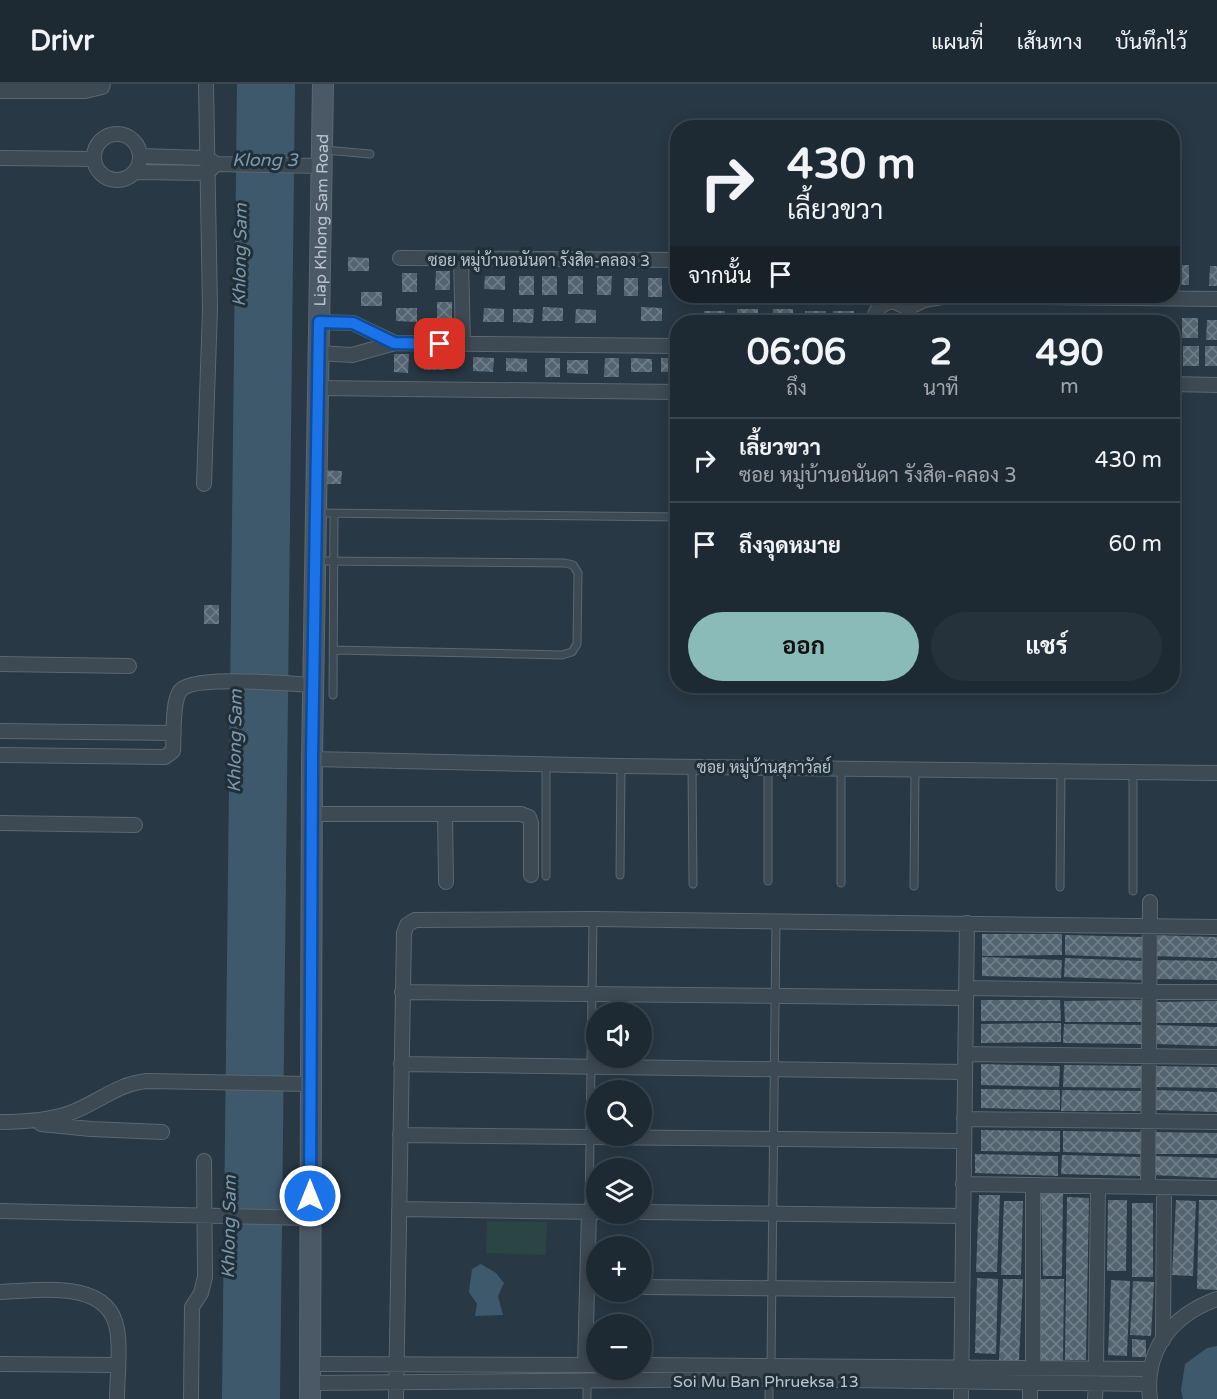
<!DOCTYPE html>
<html lang="th">
<meta charset="utf-8">
<style>
body{margin:0;font-family:"Varela Round",Sarabun,sans-serif;background:#26323b;color:#f1f3f6;height:100vh;display:flex;flex-direction:column;font-size:22px;white-space:nowrap}
*{box-sizing:border-box;margin:0}
p{font-size:20px;color:#a1a7ac}
.icon{flex:none;width:33px;height:33px;fill:none;stroke:currentColor;stroke-width:2;stroke-linecap:round;stroke-linejoin:round}
.map{position:relative;flex:1;overflow:hidden}
.sheet{position:absolute;left:670px;top:231px;width:510px;height:378px;display:flex;flex-direction:column;background:#1e2a33;border-radius:24px;box-shadow:0 3px 15px #0003,0 0 0 2px #3c464e}
.sheet>*{flex:none}
.guide{position:absolute;left:670px;top:36px;width:510px;height:183px;border-radius:24px;box-shadow:0 3px 15px #0003,0 0 0 2px #3c464e;background:#1e2a33;color:#f1f3f6;overflow:hidden}
.buttons{position:absolute;left:586px;top:918px;display:grid;gap:12px}
.buttons a{display:grid;place-items:center;width:66px;height:66px;border-radius:50%;background:#1e2a33;box-shadow:0 3px 15px #0003,0 0 0 2px #3c464e;font-size:30px}
.pin{position:absolute;display:grid;place-items:center;width:51px;height:51px;color:#fff;margin:-26px;border-radius:12px;box-shadow:0 3px 9px #0006}
.me{position:absolute;width:66px;margin:-33px;rotate:0deg;stroke-linejoin:round;filter:drop-shadow(0 0 4px #0008)}
.turn{display:flex;align-items:center;gap:21px;height:126px;padding:0 18px;font-size:27px}
.turn .icon{width:78px;height:78px;stroke-width:2.5}
.turn b{display:block;font-size:42px;line-height:51px}
.then{display:flex;align-items:center;height:57px;padding:0 18px;background:#0003;gap:12px;font-size:22px}
.eta{display:flex;justify-content:space-evenly;align-items:center;height:102px;text-align:center}
.eta b{font-size:36px;font-weight:700;line-height:42px}
.button{display:flex;gap:12px;margin-top:auto;padding:12px 18px}
.button a{flex:1;height:69px;border-radius:36px;background:#8bbbb9;color:#111;font-size:24px;font-weight:700;line-height:69px;text-align:center}
.button a+a{background:#26323b;color:#f1f3f6}
ul{padding:0;list-style:none}
li{display:flex;align-items:center;gap:18px;height:84px;padding:0 18px;border-top:2px solid #3c464e}
li div{flex:1}
li b{display:block;font-size:22px}
li em{font-style:normal}
header{display:flex;align-items:center;gap:36px;box-sizing:border-box;height:84px;padding:0 30px;background:#1e2a33;border-bottom:2px solid #3c464e}
header strong{font-size:28px}
nav{display:flex;gap:33px;margin-inline-start:auto;font-size:21px}
.map>svg:first-child{display:block}
.pitch{fill:#2b4544}
.water{fill:#3f596c}
.building{fill:url(#building-cross-hatch)}
.lines{fill:none;stroke-linecap:round;stroke-linejoin:round}
.service-casing{stroke:#5b6771;stroke-width:9}
.minor-casing{stroke:#5b6771;stroke-width:16}
.secondary-casing{stroke:#5b6771;stroke-width:22}
.service{stroke:#3d4953;stroke-width:7}
.minor{stroke:#3d4953;stroke-width:14}
.secondary{stroke:#4b5966;stroke-width:20}
.route-casing{stroke:#114b97;stroke-width:15}
.route{stroke:#1a73e8;stroke-width:10}
.labels{text-anchor:middle;stroke-width:6;stroke-linejoin:round;paint-order:stroke}
.street-label{font-size:16px;fill:#bac4cd;stroke:#212f39}
.water-label{font-size:18px;font-style:italic;fill:#7c99ae;stroke:#212f39}
</style>
<header>
<strong>Drivr</strong>
<nav><a>แผนที่</a><a>เส้นทาง</a><a>บันทึกไว้</a></nav>
</header>
<div class="map">
<svg width="1217" height="1315" viewBox="0 0 1217 1315">
<defs>
<pattern id="building-cross-hatch" width="8" height="8" patternUnits="userSpaceOnUse" patternTransform="scale(1.5)"><rect width="8" height="8" fill="#546571"/><path d="M0 0l8 8M0 8l8-8" fill="none" stroke="#72808a"/></pattern>
</defs>
<rect width="100%" height="100%" fill="#283844"/>
<path class="pitch" d="M 487,1137 L 547,1138 L 546,1171 L 486,1169 Z"/>
<path class="water" d="M 237,0 L 295,0 L 280,1315 L 222,1315 Z
M 481,1180 L 496,1189 L 504,1199 L 498,1212 L 503,1231 L 475,1232 L 477,1220 L 469,1208 L 472,1185 Z
M 1217,1262 L 1217,1315 L 1183,1315 L 1181,1306 L 1185,1280 L 1207,1264 Z"/>
<path class="building" d="M 348,173 L 369,174 L 369,187 L 348,187 Z
M 1173,181 L 1189,181 L 1189,201 L 1173,201 Z
M 1210,182 L 1217,182 L 1217,202 L 1209,202 Z
M 436,187 L 450,187 L 450,206 L 435,206 Z
M 402,189 L 417,189 L 417,208 L 402,208 Z
M 485,192 L 505,192 L 505,206 L 484,205 Z
M 519,192 L 534,192 L 534,211 L 519,211 Z
M 542,192 L 557,192 L 557,211 L 542,211 Z
M 568,192 L 583,192 L 583,210 L 568,210 Z
M 597,192 L 612,192 L 611,211 L 597,211 Z
M 624,194 L 638,194 L 638,212 L 624,212 Z
M 648,194 L 662,194 L 662,213 L 648,213 Z
M 361,208 L 382,208 L 382,222 L 361,222 Z
M 437,218 L 452,218 L 452,237 L 437,237 Z
M 543,223 L 563,224 L 563,237 L 542,237 Z
M 641,223 L 662,224 L 662,237 L 641,237 Z
M 396,224 L 417,224 L 417,238 L 396,237 Z
M 484,224 L 504,225 L 504,238 L 483,238 Z
M 513,225 L 534,225 L 533,239 L 513,238 Z
M 576,225 L 596,226 L 596,239 L 575,239 Z
M 737,225 L 758,225 L 758,238 L 737,238 Z
M 773,225 L 793,225 L 793,238 L 772,238 Z
M 704,227 L 725,227 L 724,238 L 704,238 Z
M 805,227 L 826,227 L 826,238 L 805,238 Z
M 833,227 L 854,227 L 854,238 L 833,238 Z
M 1151,233 L 1167,234 L 1167,238 L 1150,238 Z
M 1182,234 L 1198,234 L 1198,254 L 1182,254 Z
M 1207,236 L 1217,236 L 1217,256 L 1206,256 Z
M 1183,262 L 1199,262 L 1199,282 L 1183,282 Z
M 1205,262 L 1217,262 L 1217,282 L 1205,282 Z
M 394,270 L 409,270 L 408,289 L 394,288 Z
M 425,272 L 445,273 L 445,286 L 424,286 Z
M 473,273 L 494,274 L 493,288 L 473,287 Z
M 506,274 L 527,275 L 527,288 L 506,287 Z
M 545,274 L 560,274 L 560,293 L 545,293 Z
M 605,274 L 619,274 L 619,293 L 604,293 Z
M 631,274 L 652,275 L 652,288 L 631,288 Z
M 661,274 L 678,274 L 678,288 L 661,288 Z
M 567,276 L 588,276 L 588,290 L 567,289 Z
M 321,386 L 342,387 L 341,400 L 321,400 Z
M 204,521 L 219,521 L 219,540 L 204,540 Z
M 982,850 L 1062,850 L 1062,871 L 982,872 Z
M 1065,851 L 1143,853 L 1143,874 L 1065,871 Z
M 1153,851 L 1217,853 L 1217,874 L 1153,872 Z
M 982,873 L 1062,876 L 1061,894 L 982,892 Z
M 1065,874 L 1143,877 L 1143,896 L 1064,893 Z
M 1157,876 L 1217,877 L 1217,896 L 1156,895 Z
M 981,916 L 1060,916 L 1061,937 L 981,937 Z
M 1143,916 L 1143,938 L 1065,938 L 1064,917 Z
M 1217,917 L 1217,939 L 1155,939 L 1155,918 Z
M 1061,939 L 1061,958 L 981,959 L 981,940 Z
M 1064,940 L 1143,941 L 1142,960 L 1063,959 Z
M 1156,941 L 1217,943 L 1217,962 L 1155,960 Z
M 981,980 L 1060,982 L 1059,1003 L 981,1001 Z
M 1064,981 L 1142,982 L 1142,1004 L 1063,1003 Z
M 1152,982 L 1217,983 L 1217,1004 L 1152,1003 Z
M 981,1005 L 1060,1006 L 1060,1026 L 981,1024 Z
M 1062,1006 L 1142,1007 L 1141,1027 L 1061,1027 Z
M 1155,1006 L 1217,1008 L 1217,1028 L 1154,1026 Z
M 981,1046 L 1060,1047 L 1060,1068 L 981,1067 Z
M 1063,1047 L 1142,1048 L 1142,1070 L 1063,1068 Z
M 1151,1048 L 1217,1049 L 1217,1070 L 1151,1070 Z
M 975,1070 L 1058,1072 L 1058,1092 L 975,1089 Z
M 1062,1071 L 1141,1073 L 1140,1092 L 1061,1090 Z
M 1152,1072 L 1217,1074 L 1217,1094 L 1152,1091 Z
M 1041,1110 L 1063,1110 L 1062,1192 L 1043,1192 Z
M 979,1111 L 1000,1111 L 997,1188 L 976,1188 Z
M 1067,1113 L 1089,1114 L 1086,1276 L 1065,1276 Z
M 1108,1116 L 1127,1116 L 1126,1187 L 1107,1187 Z
M 1176,1116 L 1196,1117 L 1193,1192 L 1172,1191 Z
M 1199,1116 L 1217,1116 L 1217,1206 L 1197,1205 Z
M 1004,1117 L 1023,1117 L 1021,1191 L 1001,1191 Z
M 1132,1119 L 1153,1119 L 1153,1193 L 1132,1193 Z
M 977,1194 L 998,1195 L 996,1270 L 975,1269 Z
M 1003,1195 L 1023,1195 L 1019,1277 L 999,1276 Z
M 1040,1195 L 1064,1195 L 1063,1277 L 1039,1277 Z
M 1111,1196 L 1130,1197 L 1127,1272 L 1108,1271 Z
M 1133,1197 L 1154,1198 L 1151,1252 L 1130,1251 Z
M 1132,1255 L 1146,1256 L 1146,1273 L 1132,1273 Z"/>
<g class="lines">
<g class="service-casing">
<path id="service" d="M 325,66 L 370,70
M 318,429 L 678,433
M 318,477 L 565,479 L 573,481 L 578,489 L 577,560 L 572,568 L 562,571 L 334,566
M 333,611 L 334,430
M 692,683 L 693,800
M 620,791 L 621,682
M 546,792 L 546,680
M 768,797 L 768,683
M 841,799 L 841,684
M 914,802 L 915,686
M 1060,803 L 1061,687
M 1133,807 L 1133,688
M 589,1128 L 593,835
M 771,1280 L 776,837
M 587,1297 L 587,1315
M 769,1315 L 769,1295"/>
</g>
<g class="minor-casing">
<path id="minor" d="M 0,7 L 85,7 L 102,3 L 103,0
M94 73a23 23 0 1 1 46 0a23 23 0 1 1-46 0Z
M 140,72 L 206,74 L 217,80 L 321,82
M 0,74 L 94,75
M 135,88 L 207,89 L 213,83
M 400,174 L 678,176
M 461,175 L 463,260
M 962,212 L 1217,215
M 908,224 L 924,216 L 948,212
M 319,238 L 353,239 L 395,259
M 874,238 C 874,226 881,219 893,217 L 908,224 L 912,238
M 318,269 L 352,271 L 395,259 L 678,262
M 1173,300 L 1217,301
M 316,304 L 678,308
M 204,400 L 210,225 L 206,0
M 0,580 L 129,582
M 0,647 L 174,649
M 0,671 L 165,673 L 173,667 C 174,653 172,618 180,607 C 192,590 290,600 314,601
M 312,675 L 621,682 L 1217,689
M 313,730 L 521,730 L 529,733 L 531,739 L 531,791
M 445,730 L 446,798
M 0,739 L 135,741
M 966,904 L 1217,908
M 402,908 L 966,914
M 965,970 L 1217,973
M 401,980 L 965,988
M 964,1035 L 1217,1038
M 0,1038 C 23,1038 47,1037 70,1029 C 98,1019 116,1000 147,997 L 311,1000
M 41,1040 L 91,1045 L 162,1048
M 400,1051 L 964,1057
M 963,1100 L 1217,1104
M 1148,1103 L 1150,818
M 399,1125 L 597,1128
M 0,1127 L 310,1134
M 642,1128 L 963,1132
M 642,1203 L 962,1206
M 0,1208 C 37,1207 108,1194 117,1245 C 121,1266 117,1293 117,1315
M 1163,1256 L 1164,1103
M 0,1280 L 117,1281
M 311,1280 L 597,1281
M 585,1281 L 589,1128
M 642,1281 L 1149,1285
M 1033,1284 L 1033,1101
M 1096,1285 L 1098,1102
M 311,1299 L 769,1295 L 1148,1300
M 191,1315 L 192,1223 L 201,1209 L 205,1193 L 204,1077
M 396,1315 L 404,849 L 407,841 L 415,836 L 593,835 L 1217,843
M 961,1315 L 967,839
M 1030,1315 L 1030,1299
M 1095,1315 L 1096,1299
M 1150,1315 C 1144,1266 1172,1231 1217,1215"/>
</g>
<g class="secondary-casing">
<g id="secondary">
<path id="s1" d="M 310,1315 L 312,675 L 323,0"/>
</g>
</g>
<use href="#service" class="service"/>
<use href="#minor" class="minor"/>
<use href="#secondary" class="secondary"/>
</g>
<g class="lines">
<g class="route-casing">
<path id="route" d="M 310,1112 L 312,675 L 319,238 L 353,239 L 394,259 L 440,260"/>
</g>
<use href="#route" class="route"/>
</g>
<g class="labels">
<g class="street-label">
<text dy="6" stroke="none"><textPath href="#s1" startOffset="1179">Liap Khlong Sam Road</textPath></text>
<text x="539" y="182">ซอย หมู่บ้านอนันดา รังสิต-คลอง 3</text>
<text x="764" y="689">ซอย หมู่บ้านสุภาวัลย์</text>
<text x="766" y="1303">Soi Mu Ban Phrueksa 13</text>
</g>
<g class="water-label">
<text x="265" y="82">Klong 3</text>
<text transform="translate(240 171) rotate(-89)" y="6">Khlong Sam</text>
<text transform="translate(235 657) rotate(-89)" y="6">Khlong Sam</text>
<text transform="translate(229 1143) rotate(-89)" y="6">Khlong Sam</text>
</g>
</g>
</svg>
<div class="buttons">
<a><svg class="icon" aria-label="sound" viewBox="0 0 24 24"><path d="M4 9h4l5-4v14l-5-4H4zM17 9q2 3 0 6"/></svg></a>
<a><svg class="icon" aria-label="search" viewBox="0 0 24 24"><circle cx="10" cy="10" r="6"/><path d="M15 15l6 6"/></svg></a>
<a><svg class="icon" aria-label="layers" viewBox="0 0 24 24"><path d="M12 4l9 5-9 5-9-5zM3 14l9 5 9-5"/></svg></a>
<a>+</a>
<a>−</a>
</div>
<div class="pin" style="left:440px;top:260px;background:#d93025"><svg class="icon" aria-label="arrive" viewBox="0 0 24 24"><path d="M6 21V4h12l-3 4 3 4H6"/></svg></div>
<svg class="me" style="left:310px;top:1112px" viewBox="-20 -20 40 40"><circle r="17" fill="#1a73e8" stroke="#fff" stroke-width="3"/><path d="M0-11L8 9 0 5-8 9z" fill="#fff"/></svg>
<div class="guide">
<div class="turn"><svg class="icon" aria-label="right" viewBox="0 0 24 24"><path d="M7 20v-9h11M14 6l5 5-5 5"/></svg><div><b>430 m</b>เลี้ยวขวา</div></div>
<div class="then">จากนั้น<svg class="icon" aria-label="arrive" viewBox="0 0 24 24"><path d="M6 21V4h12l-3 4 3 4H6"/></svg></div>
</div>
<section class="sheet">
<div class="eta">
<div><b>06:06</b><p>ถึง</p></div>
<div><b>2</b><p>นาที</p></div>
<div><b>490</b><p>m</p></div>
</div>
<ul>
<li><svg class="icon" aria-label="right" viewBox="0 0 24 24"><path d="M7 20v-9h11M14 6l5 5-5 5"/></svg><div><b>เลี้ยวขวา</b><p>ซอย หมู่บ้านอนันดา รังสิต-คลอง 3</p></div><em>430 m</em></li>
<li><svg class="icon" aria-label="arrive" viewBox="0 0 24 24"><path d="M6 21V4h12l-3 4 3 4H6"/></svg><div><b>ถึงจุดหมาย</b></div><em>60 m</em></li>
</ul>
<div class="button"><a>ออก</a><a>แชร์</a></div>
</section>
</div>
